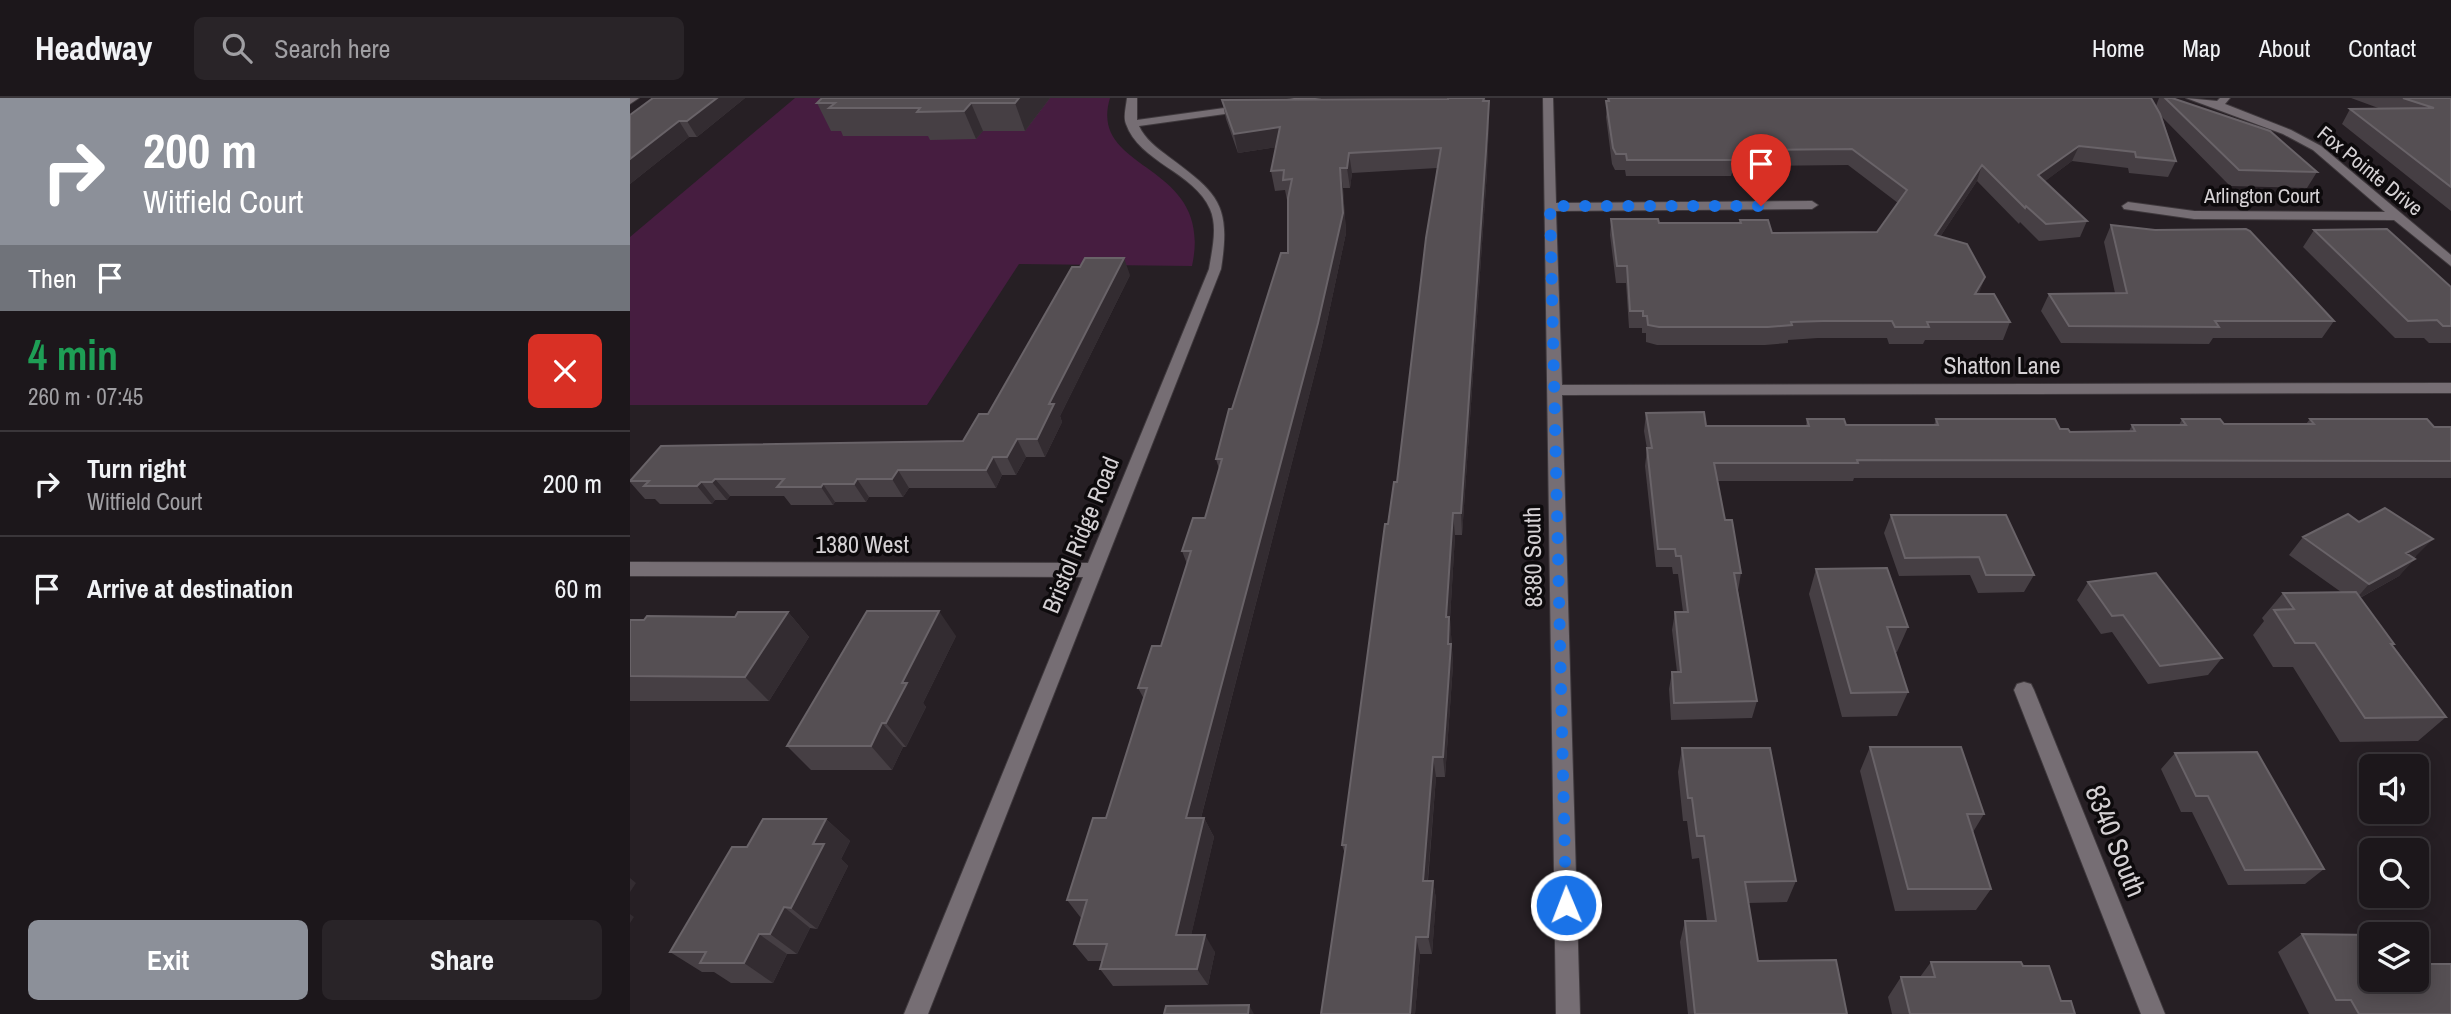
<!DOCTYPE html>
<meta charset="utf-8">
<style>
body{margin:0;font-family:"Archivo Narrow",sans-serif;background:#292428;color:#f1f3f6;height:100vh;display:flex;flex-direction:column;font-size:26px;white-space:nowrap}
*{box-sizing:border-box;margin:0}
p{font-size:23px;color:#a09fa3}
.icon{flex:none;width:38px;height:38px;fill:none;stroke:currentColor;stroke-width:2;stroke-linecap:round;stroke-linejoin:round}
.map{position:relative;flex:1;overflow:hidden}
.sheet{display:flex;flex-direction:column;background:#1c171b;width:630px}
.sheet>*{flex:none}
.hud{background:#8c9099;color:#fff;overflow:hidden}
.buttons{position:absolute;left:1729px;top:656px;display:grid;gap:14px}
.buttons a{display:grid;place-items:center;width:70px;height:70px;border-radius:10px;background:#1c171b;box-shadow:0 4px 18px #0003,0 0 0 2px #3a363a;font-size:35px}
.pin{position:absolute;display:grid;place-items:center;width:60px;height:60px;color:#fff;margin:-72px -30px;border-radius:50% 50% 50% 0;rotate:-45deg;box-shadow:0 0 7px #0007}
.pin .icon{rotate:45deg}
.me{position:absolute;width:77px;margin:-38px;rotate:359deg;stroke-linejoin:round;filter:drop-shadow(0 0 5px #0008)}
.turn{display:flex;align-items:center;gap:24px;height:147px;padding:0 28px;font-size:32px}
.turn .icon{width:91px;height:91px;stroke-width:2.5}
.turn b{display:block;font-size:49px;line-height:60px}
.then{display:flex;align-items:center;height:66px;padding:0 28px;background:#0003;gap:14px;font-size:26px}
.round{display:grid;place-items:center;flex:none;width:74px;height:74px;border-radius:10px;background:#292428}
.summary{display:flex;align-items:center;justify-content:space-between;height:119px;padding:0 28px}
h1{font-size:42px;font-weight:800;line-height:52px;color:#1e9e55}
.button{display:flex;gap:14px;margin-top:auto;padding:14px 28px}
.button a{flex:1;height:80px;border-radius:10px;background:#8c9099;color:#fff;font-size:28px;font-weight:800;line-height:80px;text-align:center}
.button a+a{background:#292428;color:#f1f3f6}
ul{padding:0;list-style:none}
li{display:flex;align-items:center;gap:21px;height:105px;padding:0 28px;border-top:2px solid #3a363a}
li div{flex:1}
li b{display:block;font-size:26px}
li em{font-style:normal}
header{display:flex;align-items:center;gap:42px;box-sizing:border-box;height:98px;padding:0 35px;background:#1c171b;border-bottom:2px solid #3a363a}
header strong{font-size:33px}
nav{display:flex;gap:38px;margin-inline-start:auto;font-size:24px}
.search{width:490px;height:63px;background:#292428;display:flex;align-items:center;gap:18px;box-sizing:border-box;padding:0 24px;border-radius:10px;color:#a09fa3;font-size:26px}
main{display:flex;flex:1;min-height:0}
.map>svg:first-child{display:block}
.green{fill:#461d40}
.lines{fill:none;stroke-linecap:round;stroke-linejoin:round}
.minor-casing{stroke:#3f393d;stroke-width:2}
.minor{fill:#766e74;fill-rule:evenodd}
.wall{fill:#463f44}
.shaded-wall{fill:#332c31}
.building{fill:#554f53;stroke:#696368;stroke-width:2}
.route{stroke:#1a73e8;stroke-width:12;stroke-dasharray:0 21.6}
.labels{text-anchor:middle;stroke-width:7;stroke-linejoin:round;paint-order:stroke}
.far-street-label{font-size:21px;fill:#d5d1d4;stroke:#0d0a0c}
.street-label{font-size:24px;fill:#d5d1d4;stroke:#0d0a0c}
.near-street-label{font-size:28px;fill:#d5d1d4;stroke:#0d0a0c}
</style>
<header>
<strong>Headway</strong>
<div class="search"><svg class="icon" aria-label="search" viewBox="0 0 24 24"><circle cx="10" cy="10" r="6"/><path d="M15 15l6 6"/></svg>Search here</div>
<nav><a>Home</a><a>Map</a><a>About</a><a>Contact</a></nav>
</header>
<main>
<section class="sheet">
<div class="hud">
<div class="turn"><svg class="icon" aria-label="right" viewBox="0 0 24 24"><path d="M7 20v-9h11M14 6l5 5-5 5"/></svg><div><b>200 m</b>Witfield Court</div></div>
<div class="then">Then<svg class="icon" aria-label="arrive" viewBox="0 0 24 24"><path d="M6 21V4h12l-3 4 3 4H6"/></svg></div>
</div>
<div class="summary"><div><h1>4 min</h1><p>260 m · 07:45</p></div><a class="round" style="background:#d93025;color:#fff"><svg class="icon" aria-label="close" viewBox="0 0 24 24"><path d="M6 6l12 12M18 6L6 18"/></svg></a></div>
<ul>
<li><svg class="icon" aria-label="right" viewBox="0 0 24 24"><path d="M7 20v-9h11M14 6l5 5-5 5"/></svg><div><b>Turn right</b><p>Witfield Court</p></div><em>200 m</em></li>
<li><svg class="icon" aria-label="arrive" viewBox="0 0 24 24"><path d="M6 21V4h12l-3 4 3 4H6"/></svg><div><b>Arrive at destination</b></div><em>60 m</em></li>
</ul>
<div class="button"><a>Exit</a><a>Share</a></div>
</section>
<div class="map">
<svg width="1821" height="916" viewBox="0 0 1821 916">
<rect width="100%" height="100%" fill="#261f24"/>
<path class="green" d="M 165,0 L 480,0 C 457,76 585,62 562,168 L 389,166 L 297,307 L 0,307 L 0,139 Z"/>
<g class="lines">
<g class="minor-casing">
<path id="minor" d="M 0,0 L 9,0 L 0,6 Z
M 497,0 L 507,0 L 507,22 L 616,7 L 621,10 L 616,13 L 509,28 C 515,41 527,50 539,59 C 589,96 601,107 591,171 L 298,916 L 274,916 L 453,479 L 0,478 L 0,464 L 458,465 L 579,171 C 582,152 588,129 580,111 C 564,74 509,64 496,26 C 493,19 496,9 497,0 Z
M 664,0 L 690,0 L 651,8 L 646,5 Z
M 913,0 L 923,0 L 926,105 L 1182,103 L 1188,107 L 1182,111 L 926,113 L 932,287 L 1821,285 L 1821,295 L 932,297 L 950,916 L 926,916 Z
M 1556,0 L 1587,3 L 1590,0 L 1600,0 L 1595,6 L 1661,32 L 1691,48 L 1821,157 L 1821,168 L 1764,122 L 1564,121 L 1494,111 L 1492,108 L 1498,104 L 1564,113 L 1755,114 L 1683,52 L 1653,36 Z
M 1394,584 L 1401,586 L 1404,592 L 1535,916 L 1511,916 L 1384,592 L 1387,586 Z"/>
</g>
<use href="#minor" class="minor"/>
</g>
<path class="wall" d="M 115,0 L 67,39 L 59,39 L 0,86 L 0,17 Z
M 420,0 L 395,33 L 353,33 L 346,41 L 300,42 L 298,38 L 213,38 L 211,33 L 201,33 L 187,5 Z
M 818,0 L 855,0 L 859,21 L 857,73 L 832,437 L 825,437 L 820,521 L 823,567 L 815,679 L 806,679 L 798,783 L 803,783 L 806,801 L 802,856 L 790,856 L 785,916 L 691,916 L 715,756 L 712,747 L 758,426 L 767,384 L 807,70 L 722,75 L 720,90 L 713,90 L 716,135 L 692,247 L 571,720 L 574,720 L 584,739 L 561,837 L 585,854 L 578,887 L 483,888 L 470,871 L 472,863 L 458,863 L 444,846 L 451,820 L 437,802 L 476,720 L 514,601 L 508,590 L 531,548 L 557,466 L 552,453 L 575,420 L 589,371 L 586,361 L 602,311 L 658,155 L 658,102 L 657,102 L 655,92 L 645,93 L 641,73 L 646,49 L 608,55 L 596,21 L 592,2 L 818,1 Z
M 978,0 L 1521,0 L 1526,8 L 1529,0 L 1542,0 L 1687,74 L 1677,90 L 1600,88 L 1532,19 L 1546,63 L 1538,79 L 1499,75 L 1498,70 L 1442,63 L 1415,83 L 1457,123 L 1450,139 L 1409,143 L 1390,124 L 1389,126 L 1347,83 L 1310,139 L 1349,196 L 1380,224 L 1373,242 L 1295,242 L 1293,246 L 1259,246 L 1257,240 L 1188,240 L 1158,242 L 1158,245 L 1135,247 L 1027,247 L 1016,244 L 1016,235 L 1012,235 L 1012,230 L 999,230 L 996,185 L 986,185 L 980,137 L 981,121 L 1029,125 L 1109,125 L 1110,122 L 1142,135 L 1247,134 L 1268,105 L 1218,67 L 1123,68 L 1122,75 L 1102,75 L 1101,78 L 996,78 L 995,72 L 985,72 L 982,66 L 976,19 Z
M 1721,0 L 1821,0 L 1821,113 L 1712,26 L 1720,11 L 1751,11 Z
M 1481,127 L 1704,223 L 1692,240 L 1583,240 L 1579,246 L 1431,245 L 1411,213 L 1419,196 L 1485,195 L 1474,144 Z
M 1684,132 L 1821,189 L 1821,245 L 1799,245 L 1794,240 L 1765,240 L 1673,149 Z
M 500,177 L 430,318 L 432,324 L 415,359 L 396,359 L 386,377 L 372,377 L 366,390 L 279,390 L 273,399 L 239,399 L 236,404 L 205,404 L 203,407 L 161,407 L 154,398 L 100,398 L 97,402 L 85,402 L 82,406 L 30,406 L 25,401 L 15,401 L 0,384 L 0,382 L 333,343 L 358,316 Z
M 1016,315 L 1076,328 L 1176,328 L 1177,321 L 1216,327 L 1304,327 L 1306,321 L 1430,331 L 1440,334 L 1499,333 L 1502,327 L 1549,327 L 1552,321 L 1594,326 L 1676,326 L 1680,321 L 1804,329 L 1821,329 L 1821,380 L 1224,380 L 1223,383 L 1087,383 L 1095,422 L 1111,475 L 1108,493 L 1127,603 L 1122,620 L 1041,622 L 1039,591 L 1042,574 L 1047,574 L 1042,532 L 1045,514 L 1053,514 L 1048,476 L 1043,476 L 1042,469 L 1026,469 L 1015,368 L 1017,351 L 1014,333 Z
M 1261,417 L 1404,477 L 1394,494 L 1348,495 L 1340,477 L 1269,478 L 1254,435 Z
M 1673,439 L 1786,458 L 1784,460 L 1769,478 L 1730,500 L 1764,546 L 1763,547 L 1816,619 L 1788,643 L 1710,644 L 1663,569 L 1643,569 L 1623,537 L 1634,523 L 1632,520 L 1653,495 L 1711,494 L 1659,457 Z
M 1186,471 L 1278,529 L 1267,554 L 1265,554 L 1278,594 L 1267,618 L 1212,619 L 1179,496 Z
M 1458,484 L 1592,560 L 1578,577 L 1518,586 L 1482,534 L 1471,536 L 1447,502 Z
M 158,514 L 179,539 L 139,603 L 0,603 L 0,522 L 105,519 Z
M 326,538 L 293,605 L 296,609 L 276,649 L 273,649 L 262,672 L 181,672 L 157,648 Z
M 1240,649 L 1354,716 L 1343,734 L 1361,791 L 1346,812 L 1265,813 L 1230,673 Z
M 1052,650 L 1166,783 L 1157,804 L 1118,805 L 1128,863 L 1217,916 L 1058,916 L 1050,844 L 1055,823 L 1077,823 L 1069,760 L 1062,761 L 1057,723 L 1053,723 L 1048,674 Z
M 1545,655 L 1694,771 L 1675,786 L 1598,787 L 1562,714 L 1551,714 L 1531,671 Z
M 196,721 L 220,743 L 211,761 L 218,768 L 187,831 L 180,830 L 167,856 L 157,856 L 143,885 L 101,885 L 84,874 L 72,874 L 40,854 L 117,749 Z
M 1672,836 L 1790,866 L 1821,916 L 1679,916 L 1648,854 Z
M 1301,864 L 1393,868 L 1445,916 L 1262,916 L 1258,899 L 1271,879 L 1290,879 Z"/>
<path class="shaded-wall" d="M 87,0 L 115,0 L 67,39 L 57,23 Z
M 389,0 L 420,0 L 395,33 L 385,5 Z
M 859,3 L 859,21 L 857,73 L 832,437 L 831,415 Z
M 341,5 L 353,33 L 346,41 L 334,13 Z
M 49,23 L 59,39 L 0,86 L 0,61 Z
M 650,29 L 654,48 L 608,55 L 604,36 Z
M 1449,48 L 1442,63 L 1402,93 L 1408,77 Z
M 719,55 L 722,75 L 720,90 L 717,70 Z
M 1352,67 L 1347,83 L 1300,154 L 1305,137 Z
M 710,70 L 713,90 L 716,135 L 692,247 L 566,739 L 556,720 Z
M 494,160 L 500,177 L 430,318 L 432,324 L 415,359 L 407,341 L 419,306 Z
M 1355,179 L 1349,196 L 1345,196 Z
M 387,341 L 396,359 L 386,377 L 377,359 Z
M 363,359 L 372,377 L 366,390 L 356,372 Z
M 268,372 L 279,390 L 273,399 L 262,381 Z
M 85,381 L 100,398 L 97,402 L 82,384 Z
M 227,381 L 239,399 L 236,404 L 224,386 Z
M 71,384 L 85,402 L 82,406 L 67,388 Z
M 193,386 L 205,404 L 203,407 L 191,389 Z
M 823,415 L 825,437 L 820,521 L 823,567 L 815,679 L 813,659 L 818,546 L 816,519 Z
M 1803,441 L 1786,458 L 1760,473 L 1776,455 Z
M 1785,461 L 1769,478 L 1724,503 L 1739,486 Z
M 309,513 L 326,538 L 293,605 L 296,609 L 276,649 L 256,625 L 272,585 Z
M 158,514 L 179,539 L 139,603 L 115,579 Z
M 252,625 L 273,649 L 262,672 L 241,648 Z
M 803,659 L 806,679 L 796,801 L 793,783 Z
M 574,720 L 584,739 L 557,855 L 546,837 Z
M 196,721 L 220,743 L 211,761 L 218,768 L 187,831 L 161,810 L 183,746 Z
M 0,780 L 6,785 L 0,794 Z
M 803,783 L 806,801 L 802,856 L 798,839 Z
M 154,809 L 180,830 L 167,856 L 140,836 Z
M 0,816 L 4,819 L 0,825 Z
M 129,836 L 157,856 L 143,885 L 114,865 Z
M 575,837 L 585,854 L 578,887 L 567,871 Z
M 786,839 L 790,856 L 785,916 L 780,916 Z
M 619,907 L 624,916 L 618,916 Z"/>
<path class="building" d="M 23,0 L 87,0 L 57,23 L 49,23 L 0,61 L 0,17 Z
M 192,0 L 389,0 L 385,5 L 341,5 L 334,13 L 287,14 L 290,10 L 199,10 L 205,5 L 187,5 Z
M 818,0 L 854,0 L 853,3 L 859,3 L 856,53 L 831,415 L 823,415 L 816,519 L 819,519 L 818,546 L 821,546 L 813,659 L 803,659 L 793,783 L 803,783 L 798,839 L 786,839 L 780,916 L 691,916 L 716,747 L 712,747 L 755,426 L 758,426 L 764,384 L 767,384 L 796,140 L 811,50 L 719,55 L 717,70 L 710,70 L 713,115 L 688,225 L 556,720 L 574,720 L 546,837 L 575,837 L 567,871 L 470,871 L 477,846 L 444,846 L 457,802 L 437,802 L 463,720 L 476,720 L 517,590 L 508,590 L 522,548 L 531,548 L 561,453 L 552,453 L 563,420 L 575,420 L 592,361 L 586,361 L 599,311 L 602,311 L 651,155 L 658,155 L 658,100 L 662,81 L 653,82 L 654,72 L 641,73 L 650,29 L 604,36 L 592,2 L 818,1 Z
M 978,0 L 1521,0 L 1530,16 L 1546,63 L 1506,59 L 1505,54 L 1449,48 L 1408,77 L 1457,123 L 1416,126 L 1396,108 L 1395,110 L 1352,67 L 1305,137 L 1337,146 L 1355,179 L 1345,196 L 1364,196 L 1380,224 L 1297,224 L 1299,229 L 1265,229 L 1262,223 L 1193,223 L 1161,224 L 1162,227 L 1138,229 L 1029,229 L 1018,227 L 1017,218 L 1013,218 L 1013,213 L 1000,213 L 997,168 L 987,168 L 981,121 L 1028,121 L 1029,125 L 1111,125 L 1110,122 L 1138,122 L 1142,135 L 1247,134 L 1277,92 L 1222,51 L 1122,52 L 1125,59 L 1103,59 L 1104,62 L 997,62 L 996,56 L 986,56 L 983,50 L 976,3 L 979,3 Z
M 1535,0 L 1542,0 L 1640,33 L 1687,74 L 1609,72 Z
M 1773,0 L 1821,0 L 1821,89 L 1720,11 L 1804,10 Z
M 1481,127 L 1525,132 L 1616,131 L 1620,133 L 1704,223 L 1585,223 L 1589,229 L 1439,228 L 1419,196 L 1497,195 Z
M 1757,131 L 1821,189 L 1821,228 L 1813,228 L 1807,222 L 1778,223 L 1684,132 Z
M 455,160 L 494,160 L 419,306 L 424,306 L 407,341 L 387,341 L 377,359 L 363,359 L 356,372 L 268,372 L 262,381 L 227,381 L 224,386 L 193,386 L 191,389 L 147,389 L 154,381 L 85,381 L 82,384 L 71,384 L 67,388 L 14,388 L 19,383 L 0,383 L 31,348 L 333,343 L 349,316 L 358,316 L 442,169 L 450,169 Z
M 1074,314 L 1076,328 L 1179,328 L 1177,321 L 1214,321 L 1216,327 L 1308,327 L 1306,321 L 1425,321 L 1430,331 L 1438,331 L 1440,334 L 1505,333 L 1502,327 L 1556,327 L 1552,321 L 1590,321 L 1594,326 L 1684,326 L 1680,321 L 1797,321 L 1804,329 L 1821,329 L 1821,363 L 1227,362 L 1228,365 L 1084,365 L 1095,422 L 1102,422 L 1111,475 L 1104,475 L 1127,603 L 1044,605 L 1042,574 L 1051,574 L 1045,514 L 1058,514 L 1051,458 L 1046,458 L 1045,451 L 1028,451 L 1017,350 L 1022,350 L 1016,315 Z
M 1755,410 L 1803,441 L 1776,455 L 1785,461 L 1739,486 L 1673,439 L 1718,416 L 1729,424 Z
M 1261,417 L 1376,417 L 1404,477 L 1356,477 L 1349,459 L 1275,460 Z
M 1257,470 L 1278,529 L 1257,529 L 1278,594 L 1221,595 L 1186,471 Z
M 1526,475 L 1592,560 L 1530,568 L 1493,517 L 1482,518 L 1458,484 Z
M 1726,494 L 1764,546 L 1761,546 L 1816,619 L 1735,620 L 1685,545 L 1665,545 L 1644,512 L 1664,511 L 1653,495 Z
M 237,513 L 309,513 L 272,585 L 277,585 L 256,625 L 252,625 L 241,648 L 157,648 Z
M 108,514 L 158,514 L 115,579 L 0,578 L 0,522 L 14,522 L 17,518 L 105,519 Z
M 1240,649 L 1331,649 L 1354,716 L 1337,716 L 1361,791 L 1278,791 Z
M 1052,650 L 1140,650 L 1166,783 L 1115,784 L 1128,863 L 1206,862 L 1217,916 L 1065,916 L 1055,823 L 1086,823 L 1074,738 L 1067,738 L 1062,700 L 1058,700 Z
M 1627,654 L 1694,771 L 1615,772 L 1578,698 L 1566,698 L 1545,655 Z
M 133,721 L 196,721 L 183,746 L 194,746 L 161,810 L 154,809 L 140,836 L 129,836 L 114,865 L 70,865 L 76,854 L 40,854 L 102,749 L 117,749 Z
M 1672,836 L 1741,837 L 1741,882 L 1787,882 L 1787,861 L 1790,866 L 1821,866 L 1821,916 L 1729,916 L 1721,902 L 1706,902 Z
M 1301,864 L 1391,864 L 1393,868 L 1419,868 L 1431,903 L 1441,903 L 1445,916 L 1280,916 L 1271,879 L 1305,879 Z
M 619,907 L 618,916 L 534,916 L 536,908 Z"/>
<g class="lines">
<path class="route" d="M 936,807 L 920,108 L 1131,108"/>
</g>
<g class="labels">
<g class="far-street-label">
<text transform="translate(1740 73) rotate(39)" y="7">Fox Pointe Drive</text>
<text x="1632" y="105">Arlington Court</text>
</g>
<g class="street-label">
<text x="1372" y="276">Shatton Lane</text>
<text transform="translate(451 437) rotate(-68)" y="8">Bristol Ridge Road</text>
<text x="232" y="455">1380 West</text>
<text transform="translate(903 459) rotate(-91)" y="8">8380 South</text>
</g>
<g class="near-street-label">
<text transform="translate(1486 743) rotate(68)" y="10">8340 South</text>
</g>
</g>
</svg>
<div class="buttons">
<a><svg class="icon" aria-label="sound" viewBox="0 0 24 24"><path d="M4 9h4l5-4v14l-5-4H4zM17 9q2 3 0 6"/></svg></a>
<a><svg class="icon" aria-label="search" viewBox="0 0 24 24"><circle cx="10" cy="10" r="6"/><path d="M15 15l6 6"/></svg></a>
<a><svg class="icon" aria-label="layers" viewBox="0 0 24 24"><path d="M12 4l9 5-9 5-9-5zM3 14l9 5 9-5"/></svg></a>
</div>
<div class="pin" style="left:1131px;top:108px;background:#d93025"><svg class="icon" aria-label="arrive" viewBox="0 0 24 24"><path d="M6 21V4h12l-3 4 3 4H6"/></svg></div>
<svg class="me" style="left:936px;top:807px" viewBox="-20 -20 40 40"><circle r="17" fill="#1a73e8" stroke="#fff" stroke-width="3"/><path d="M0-11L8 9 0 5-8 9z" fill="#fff"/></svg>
</div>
</main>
